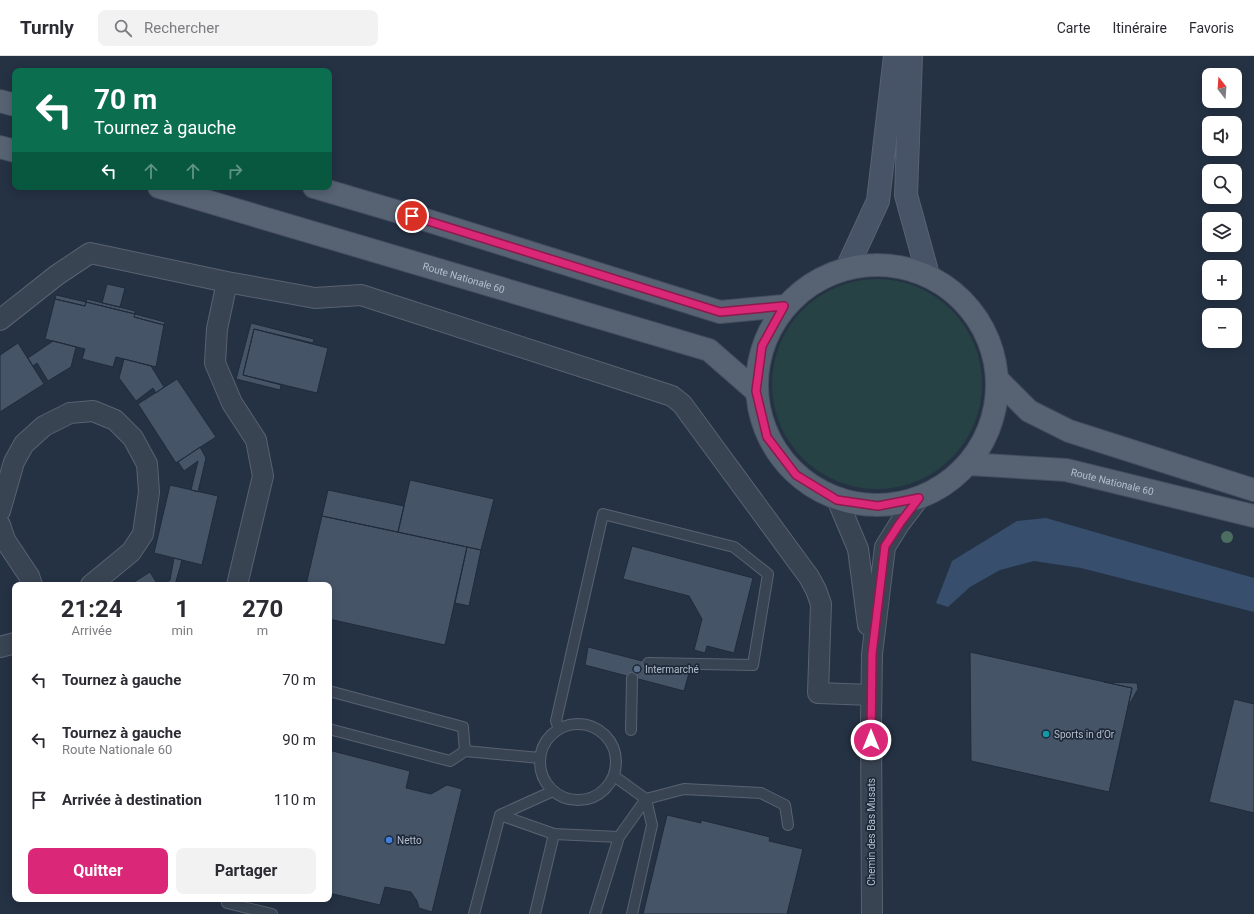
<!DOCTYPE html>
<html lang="fr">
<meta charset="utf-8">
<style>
body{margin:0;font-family:Roboto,sans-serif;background:#f2f2f3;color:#2b2b33;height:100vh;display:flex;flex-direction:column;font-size:15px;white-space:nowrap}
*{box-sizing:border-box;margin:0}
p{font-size:13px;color:#7c7c81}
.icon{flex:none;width:22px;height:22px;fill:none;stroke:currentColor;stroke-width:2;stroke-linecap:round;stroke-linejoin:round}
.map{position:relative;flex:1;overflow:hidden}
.drawer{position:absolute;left:12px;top:526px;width:320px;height:320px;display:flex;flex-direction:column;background:#fff;border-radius:8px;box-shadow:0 2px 10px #0003}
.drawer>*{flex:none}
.guide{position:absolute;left:12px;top:12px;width:320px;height:122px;border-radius:8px;box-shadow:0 2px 10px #0003;background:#0b6e4f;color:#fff;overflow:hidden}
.needle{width:26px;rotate:343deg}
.buttons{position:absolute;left:1202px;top:12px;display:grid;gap:8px}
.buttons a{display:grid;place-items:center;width:40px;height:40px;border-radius:8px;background:#fff;box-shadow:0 2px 10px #0003;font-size:20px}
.pin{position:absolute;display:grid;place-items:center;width:34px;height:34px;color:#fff;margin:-17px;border:2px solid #fff;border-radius:50%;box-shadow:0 1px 4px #0007}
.me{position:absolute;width:44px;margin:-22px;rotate:0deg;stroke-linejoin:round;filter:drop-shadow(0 0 3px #0008)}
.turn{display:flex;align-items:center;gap:14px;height:84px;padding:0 16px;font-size:18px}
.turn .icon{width:52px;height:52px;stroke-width:2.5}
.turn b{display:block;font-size:28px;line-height:34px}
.lanes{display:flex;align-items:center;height:38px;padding:0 16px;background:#0003;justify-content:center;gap:20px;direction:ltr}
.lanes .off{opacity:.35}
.eta{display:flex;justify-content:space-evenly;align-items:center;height:68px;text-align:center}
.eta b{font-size:24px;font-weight:700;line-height:28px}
.primary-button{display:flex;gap:8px;margin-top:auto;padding:8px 16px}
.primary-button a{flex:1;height:46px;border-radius:8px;background:#db2777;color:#fff;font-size:16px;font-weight:700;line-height:46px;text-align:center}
.primary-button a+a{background:#f2f2f3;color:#2b2b33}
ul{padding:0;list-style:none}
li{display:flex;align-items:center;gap:12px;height:60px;padding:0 16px}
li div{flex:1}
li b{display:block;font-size:15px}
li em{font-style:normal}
header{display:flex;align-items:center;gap:24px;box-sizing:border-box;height:56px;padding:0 20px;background:#fff;border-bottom:1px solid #e1e1e2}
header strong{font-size:19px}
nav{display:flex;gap:22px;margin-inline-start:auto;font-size:14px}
.search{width:280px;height:36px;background:#f2f2f3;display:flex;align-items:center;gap:10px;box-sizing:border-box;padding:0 14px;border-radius:8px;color:#7c7c81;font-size:15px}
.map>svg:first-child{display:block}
.green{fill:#274245}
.water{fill:#374e6c}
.building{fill:#465468;stroke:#202b3b}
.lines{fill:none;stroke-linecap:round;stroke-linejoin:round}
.lane-casing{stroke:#586271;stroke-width:12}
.street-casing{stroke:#586271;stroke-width:22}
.secondary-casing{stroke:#586271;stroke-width:24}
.primary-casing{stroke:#434d5d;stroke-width:24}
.lane{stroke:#394453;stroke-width:10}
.street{stroke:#394453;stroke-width:20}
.secondary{stroke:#475367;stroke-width:22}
.primary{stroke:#576373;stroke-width:22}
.tree{fill:#4c6e61}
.route-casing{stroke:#8e194d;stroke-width:10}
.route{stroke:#db2777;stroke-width:7}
.service-dot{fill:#5c6f8a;stroke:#1e2939;stroke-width:1.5}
.culture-dot{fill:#0f9aa8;stroke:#1e2939;stroke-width:1.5}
.shop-dot{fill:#3f7fe0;stroke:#1e2939;stroke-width:1.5}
.labels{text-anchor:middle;stroke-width:3.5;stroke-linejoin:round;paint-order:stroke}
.street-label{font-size:10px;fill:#b7bfcd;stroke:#1e2939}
.poi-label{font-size:10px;fill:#b7bfcd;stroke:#1e2939;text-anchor:start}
</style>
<header>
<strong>Turnly</strong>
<div class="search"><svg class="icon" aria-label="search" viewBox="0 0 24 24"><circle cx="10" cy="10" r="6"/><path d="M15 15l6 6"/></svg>Rechercher</div>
<nav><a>Carte</a><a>Itinéraire</a><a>Favoris</a></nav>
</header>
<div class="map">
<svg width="1254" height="858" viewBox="0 0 1254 858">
<rect width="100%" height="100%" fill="#253244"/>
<path class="green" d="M772 328a105 105 0 1 1 210 0a105 105 0 1 1-210 0Z"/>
<path class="water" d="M 1046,462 L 1254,522 L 1254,556 L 1081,512 L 1034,505 L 1000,514 L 970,531 L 948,551 L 936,547 L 952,505 L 1017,465 Z"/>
<path class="building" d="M 107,228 L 125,232 L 120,251 L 102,247 Z
M 56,239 L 86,246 L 85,250 L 55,243 Z
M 55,243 L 85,250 L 86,246 L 135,258 L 134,261 L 164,269 L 156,311 L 116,301 L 113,311 L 82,303 L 85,293 L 45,283 Z
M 87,243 L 135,255 L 135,258 L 86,246 Z
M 135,258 L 165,266 L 164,269 L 134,261 Z
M 251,267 L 314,283 L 313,287 L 254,273 L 243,319 L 281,329 L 280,334 L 236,323 Z
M 254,273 L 328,292 L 317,337 L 243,319 Z
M 53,285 L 76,291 L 71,311 L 48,325 L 37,307 L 33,310 L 28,302 Z
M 18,287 L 44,328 L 0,356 L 0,299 Z
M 124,303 L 151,310 L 164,331 L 156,337 L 153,332 L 136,345 L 119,322 Z
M 177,323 L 216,381 L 176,407 L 138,348 Z
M 200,391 L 206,402 L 198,436 L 191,434 L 198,405 L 184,415 L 178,406 Z
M 410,424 L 494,443 L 481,494 L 398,476 Z
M 170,429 L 218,440 L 202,509 L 154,497 Z
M 328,434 L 404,450 L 398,476 L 322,460 Z
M 322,460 L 467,491 L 445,589 L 329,563 L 329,529 L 306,529 Z
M 632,490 L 753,522 L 734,597 L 707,590 L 705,597 L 694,594 L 702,563 L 689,540 L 623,523 Z
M 467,491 L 481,494 L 469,550 L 455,547 Z
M 174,502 L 182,504 L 175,529 L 163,529 L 170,524 Z
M 150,516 L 158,529 L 129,529 Z
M 588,591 L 689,617 L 684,635 L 585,609 Z
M 970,596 L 1132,632 L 1109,736 L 971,705 Z
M 1104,626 L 1137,627 L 1138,633 L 1128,651 L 1132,632 Z
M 1234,643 L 1254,648 L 1254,757 L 1209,746 Z
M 329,694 L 410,715 L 406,732 L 431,738 L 447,729 L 462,733 L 432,856 L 419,852 L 417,845 L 411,836 L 385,831 L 380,849 L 329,837 Z
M 667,759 L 701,767 L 701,764 L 770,781 L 769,785 L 803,793 L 787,858 L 643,858 Z"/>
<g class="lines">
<g class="lane-casing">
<path id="lane" d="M 329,635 L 463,671 L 465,695
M540 706a38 38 0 1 1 76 0a38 38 0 1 1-76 0Z
M 329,673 L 450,705 L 465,695 L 540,702
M 559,673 L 556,665 L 603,458 L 734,491 L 768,518 L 753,609 L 648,607
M 631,674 L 632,622
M 614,720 L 646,743 L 684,733 L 761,737 L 785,749 L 788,769
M 500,759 L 554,778
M 227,847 L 272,858
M 474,858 L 500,759 L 553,735
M 535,858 L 554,778 L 619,781
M 595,858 L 619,781 L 646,743 L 652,769 L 632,858"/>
</g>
<g class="street-casing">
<path id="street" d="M 227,226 L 315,242 L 361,239 L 672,340 L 682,348 L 809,521 L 816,534 L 821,548 L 818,637 L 871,639
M 0,264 L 57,219 L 90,197 L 227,226 L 217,273 L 215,307 L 232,347 L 256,384 L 263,420 L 237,529
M 837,443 L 858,493 L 868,569
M 0,455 L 14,406 L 24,388 L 44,370 L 70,357 L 93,355 L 115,364 L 133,382 L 147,408 L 149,436 L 143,478 L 131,496 L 91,529
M 0,469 L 5,484 L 29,520 L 32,529
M 0,591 L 15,587
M 872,858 L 871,666 L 872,598 L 885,491 L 900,467 L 919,442"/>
</g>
<g class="secondary-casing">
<path id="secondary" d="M 911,0 L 906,139 L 928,219
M 847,212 L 878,145 L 895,0"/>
</g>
<g class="primary-casing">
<g id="primary">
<path d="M 0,45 L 15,49"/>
<path d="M 0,91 L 15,95"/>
<path id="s1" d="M 159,131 L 709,294 L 756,335"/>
<path d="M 314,131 L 426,164 L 720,256 L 784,250"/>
<circle cx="877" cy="329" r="120"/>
<path d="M 997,323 L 1029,355 L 1069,375 L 1254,434"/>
<path id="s2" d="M 968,408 L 1066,414 L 1254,460"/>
</g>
</g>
<use href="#lane" class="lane"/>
<use href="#street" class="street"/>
<use href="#secondary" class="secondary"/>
<use href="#primary" class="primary"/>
</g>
<circle class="tree" cx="1227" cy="481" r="6"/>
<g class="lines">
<g class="route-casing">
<path id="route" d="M 412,160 L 720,256 L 784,250 L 762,290 L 756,335 L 767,381 L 796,419 L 837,444 L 878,450 L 919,442 L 900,467 L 885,490 L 872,598 L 871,684"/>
</g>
<use href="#route" class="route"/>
</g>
<circle class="service-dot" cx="637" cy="613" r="4"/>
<circle class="culture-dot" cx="1046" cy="678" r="4"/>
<circle class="shop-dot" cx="389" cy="784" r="4"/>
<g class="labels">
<g class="street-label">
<text dy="4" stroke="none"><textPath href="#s1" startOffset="318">Route Nationale 60</textPath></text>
<text dy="4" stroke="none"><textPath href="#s2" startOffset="146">Route Nationale 60</textPath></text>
<text transform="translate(871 776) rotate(-90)" y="4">Chemin des Bas Musats</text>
</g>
<g class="poi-label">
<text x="645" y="617">Intermarché</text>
<text x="1054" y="682">Sports in d’Or</text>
<text x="397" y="788">Netto</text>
</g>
</g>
</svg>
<div class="buttons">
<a><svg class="needle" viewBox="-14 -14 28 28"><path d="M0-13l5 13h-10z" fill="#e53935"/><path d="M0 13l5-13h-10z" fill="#7c7c81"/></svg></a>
<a><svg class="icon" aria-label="sound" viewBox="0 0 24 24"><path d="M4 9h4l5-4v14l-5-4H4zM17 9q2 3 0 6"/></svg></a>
<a><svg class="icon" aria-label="search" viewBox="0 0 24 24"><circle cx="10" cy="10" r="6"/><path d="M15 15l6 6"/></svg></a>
<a><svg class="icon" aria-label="layers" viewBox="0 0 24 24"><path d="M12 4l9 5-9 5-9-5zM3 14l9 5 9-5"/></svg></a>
<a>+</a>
<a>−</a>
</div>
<div class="pin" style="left:412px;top:160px;background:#d93025"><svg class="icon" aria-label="arrive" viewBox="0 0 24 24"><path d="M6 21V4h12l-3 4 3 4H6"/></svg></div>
<svg class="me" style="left:871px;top:684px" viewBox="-20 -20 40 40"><circle r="17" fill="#db2777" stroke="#fff" stroke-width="3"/><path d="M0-11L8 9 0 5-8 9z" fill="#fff"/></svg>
<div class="guide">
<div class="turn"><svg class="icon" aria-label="left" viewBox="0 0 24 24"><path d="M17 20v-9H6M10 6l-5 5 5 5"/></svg><div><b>70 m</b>Tournez à gauche</div></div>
<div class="lanes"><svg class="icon" aria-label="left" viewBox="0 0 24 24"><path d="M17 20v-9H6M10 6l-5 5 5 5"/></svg><svg class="icon off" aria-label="ahead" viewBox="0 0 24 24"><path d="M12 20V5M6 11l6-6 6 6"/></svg><svg class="icon off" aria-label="ahead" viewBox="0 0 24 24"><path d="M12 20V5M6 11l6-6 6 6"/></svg><svg class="icon off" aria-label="right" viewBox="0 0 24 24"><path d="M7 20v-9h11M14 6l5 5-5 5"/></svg></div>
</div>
<section class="drawer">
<div class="eta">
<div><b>21:24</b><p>Arrivée</p></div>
<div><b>1</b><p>min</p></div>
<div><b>270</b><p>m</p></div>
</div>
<ul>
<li><svg class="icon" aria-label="left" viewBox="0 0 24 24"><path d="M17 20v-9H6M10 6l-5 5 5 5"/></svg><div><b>Tournez à gauche</b></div><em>70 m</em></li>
<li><svg class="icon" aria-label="left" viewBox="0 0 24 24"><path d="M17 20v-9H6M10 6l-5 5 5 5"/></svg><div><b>Tournez à gauche</b><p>Route Nationale 60</p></div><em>90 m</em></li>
<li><svg class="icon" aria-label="arrive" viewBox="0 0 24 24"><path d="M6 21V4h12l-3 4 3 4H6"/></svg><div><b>Arrivée à destination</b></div><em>110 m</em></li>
</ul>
<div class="primary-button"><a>Quitter</a><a>Partager</a></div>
</section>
</div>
